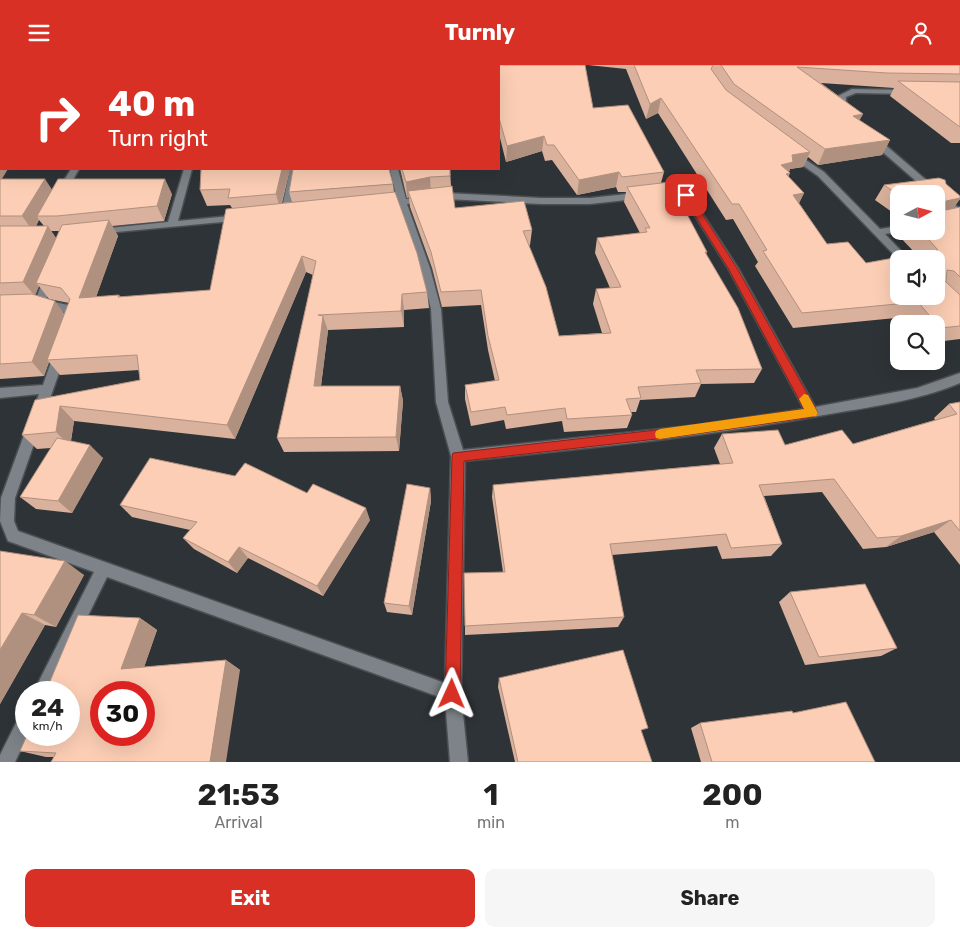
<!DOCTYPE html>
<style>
body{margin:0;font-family:Rubik,sans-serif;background:#f6f6f6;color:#222;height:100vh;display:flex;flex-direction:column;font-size:19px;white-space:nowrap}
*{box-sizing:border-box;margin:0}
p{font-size:16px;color:#767676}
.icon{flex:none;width:28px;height:28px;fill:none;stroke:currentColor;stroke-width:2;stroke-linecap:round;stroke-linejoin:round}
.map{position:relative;height:697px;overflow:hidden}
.panel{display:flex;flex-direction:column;background:#fff;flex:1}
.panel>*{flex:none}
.top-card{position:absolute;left:0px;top:0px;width:500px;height:105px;box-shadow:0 5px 20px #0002;background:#d93025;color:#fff;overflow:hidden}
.needle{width:32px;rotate:83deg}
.buttons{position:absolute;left:890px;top:120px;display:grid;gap:10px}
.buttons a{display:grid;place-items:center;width:55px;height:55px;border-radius:10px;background:#fff;box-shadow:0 5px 20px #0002;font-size:25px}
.speed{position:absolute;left:15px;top:616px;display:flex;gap:10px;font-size:25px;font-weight:700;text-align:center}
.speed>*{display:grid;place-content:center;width:65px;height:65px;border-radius:50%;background:#fff;box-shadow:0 5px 20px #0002;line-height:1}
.speed small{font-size:12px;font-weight:400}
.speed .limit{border:8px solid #d22;background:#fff;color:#111}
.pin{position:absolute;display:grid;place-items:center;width:42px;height:42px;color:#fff;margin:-21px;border-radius:10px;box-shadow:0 2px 8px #0006}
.me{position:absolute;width:55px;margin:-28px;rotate:1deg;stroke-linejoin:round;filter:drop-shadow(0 0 4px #0008)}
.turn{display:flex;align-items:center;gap:18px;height:105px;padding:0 25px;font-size:22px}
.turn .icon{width:65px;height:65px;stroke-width:2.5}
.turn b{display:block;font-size:35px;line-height:42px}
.eta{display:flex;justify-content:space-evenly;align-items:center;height:85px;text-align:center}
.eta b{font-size:30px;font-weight:700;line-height:35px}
.cta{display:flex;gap:10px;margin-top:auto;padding:10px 25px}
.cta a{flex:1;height:58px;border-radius:10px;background:#d93025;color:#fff;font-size:20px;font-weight:700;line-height:58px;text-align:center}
.cta a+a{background:#f6f6f6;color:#222}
header{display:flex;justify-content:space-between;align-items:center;height:65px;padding:0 25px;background:#d93025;color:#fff;font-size:22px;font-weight:700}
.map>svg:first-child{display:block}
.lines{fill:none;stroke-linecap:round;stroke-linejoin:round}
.minor-casing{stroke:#4b4f52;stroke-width:3}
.minor{fill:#7d8388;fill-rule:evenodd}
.wall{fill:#d9b19c;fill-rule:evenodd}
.shaded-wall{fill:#b0907f}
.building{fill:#fcceb5;stroke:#b0907f;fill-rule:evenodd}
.route{fill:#d93025;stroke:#8d1f18}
.slow{fill:#f59e0b}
</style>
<header><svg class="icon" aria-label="menu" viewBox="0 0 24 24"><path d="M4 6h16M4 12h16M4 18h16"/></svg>Turnly<svg class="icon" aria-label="person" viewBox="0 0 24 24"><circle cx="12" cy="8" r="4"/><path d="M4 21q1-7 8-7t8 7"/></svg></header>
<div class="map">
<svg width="960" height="697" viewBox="0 0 960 697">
<rect width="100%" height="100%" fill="#2e3337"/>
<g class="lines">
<g class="minor-casing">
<path id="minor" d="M 852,24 L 907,25 L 911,27 L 907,29 L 856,28 L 846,32 L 846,42 L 850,47 L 843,49 L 838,43 L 838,31 Z
M 870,72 L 876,72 L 960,144 L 960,152 L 936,133 L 936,129 L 931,129 L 870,76 Z
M 791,85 L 824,107 L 880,164 L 899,161 L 899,166 L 902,166 L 885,169 L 909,194 L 899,195 L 818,111 L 788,90 L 788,86 Z
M 71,104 L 79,104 L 65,129 L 59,129 L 57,127 Z
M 184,104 L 192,104 L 178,156 L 240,150 L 243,151 L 243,155 L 96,169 L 94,167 L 99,164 L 168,157 Z
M 290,104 L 298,104 L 291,148 L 286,151 L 281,148 Z
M 390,104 L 398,104 L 406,134 L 446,128 L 541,133 L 590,133 L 672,124 L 689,128 L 738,203 L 815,342 L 917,323 L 960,308 L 960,318 C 917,336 870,342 824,350 C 706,372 585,383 465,396 L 461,629 L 468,697 L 450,697 L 445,634 L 107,512 L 50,628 L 33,628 L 94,507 L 8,476 L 0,456 L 1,433 L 39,329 L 0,333 L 0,323 L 43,320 L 54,288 L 60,284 L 66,288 L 15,433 L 14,456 L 18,466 L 445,618 L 451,391 L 436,337 L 431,244 L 420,203 L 398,141 L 382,143 L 377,140 L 379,138 L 397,135 ZM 672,130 L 683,132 L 728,203 L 804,344 L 699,360 L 463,385 L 448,337 L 441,244 L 430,203 L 407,139 L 446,134 L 541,139 L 590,139 Z
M 49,208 L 54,212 L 46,235 L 72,241 L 80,249 L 76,258 L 68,258 L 66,255 L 68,250 L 64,247 L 36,240 L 35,237 L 44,212 Z
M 26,647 L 26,670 L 28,670 L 15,697 L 0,697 L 0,690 L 20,650 Z"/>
</g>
<use href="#minor" class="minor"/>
</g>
<path class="wall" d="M 484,0 L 585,0 L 593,43 L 664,107 L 661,118 L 707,187 L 706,189 L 762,304 L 754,318 L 701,319 L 695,332 L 640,335 L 636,347 L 631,347 L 632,350 L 627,363 L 564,367 L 562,356 L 506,364 L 504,355 L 471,361 L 465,334 L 465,320 L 495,316 L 488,285 L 481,240 L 442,242 L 432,203 L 410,142 L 409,132 L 407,133 L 400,104 L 450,104 L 451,121 L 455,143 L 532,165 L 530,180 L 529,181 L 559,271 L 602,268 L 593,239 L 596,224 L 610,223 L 595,188 L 597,173 L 640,168 L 624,137 L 626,127 L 618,127 L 616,122 L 577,130 L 552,95 L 545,96 L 542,86 L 506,97 L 499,69 L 499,1 L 491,1 Z
M 588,0 L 960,0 L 960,78 L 951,78 L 890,31 L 894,23 L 821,18 L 863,49 L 859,55 L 890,75 L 882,90 L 818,100 L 808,92 L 803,102 L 790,104 L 789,107 L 790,108 L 788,112 L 804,128 L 799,138 L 827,179 L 848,177 L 866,198 L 916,189 L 899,171 L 902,166 L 936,166 L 936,129 L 899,129 L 899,152 L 875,135 L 884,120 L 939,113 L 945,115 L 946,119 L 960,131 L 960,134 L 953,143 L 960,142 L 960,274 L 936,277 L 936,259 L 911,259 L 906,252 L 793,263 L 755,201 L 758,197 L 733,154 L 726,155 L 658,48 L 646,54 L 626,4 ZM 899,194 L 936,194 L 936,231 L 899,231 Z
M 0,6 L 2,114 L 52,125 L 172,129 L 164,156 L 112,161 L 118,171 L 96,232 L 119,230 L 121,232 L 210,225 L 232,143 L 230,140 L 207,141 L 200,125 L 290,104 L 282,138 L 292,137 L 289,127 L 393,119 L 394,127 L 427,227 L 429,243 L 404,245 L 404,262 L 328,265 L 321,321 L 400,321 L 403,336 L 399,386 L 284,387 L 277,373 L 313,210 L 306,207 L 235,374 L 74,356 L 71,376 L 103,393 L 72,448 L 36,444 L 20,432 L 51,383 L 37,384 L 22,370 L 35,335 L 140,315 L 139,305 L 60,310 L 49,297 L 44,311 L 0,314 ZM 39,155 L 44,161 L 36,161 ZM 51,166 L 59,166 L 56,173 ZM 39,221 L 49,234 L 69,238 L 64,249 L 35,230 Z
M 960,337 L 960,500 L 934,467 L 886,482 L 863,484 L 822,427 L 764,431 L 782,479 L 771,491 L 722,494 L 717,481 L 612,490 L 624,552 L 618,562 L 465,570 L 465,561 L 503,507 L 492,432 L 493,420 L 720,399 L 714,383 L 722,369 L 785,380 L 853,379 L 935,355 L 934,353 L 949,339 Z
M 430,423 L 431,436 L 412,550 L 387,547 L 384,538 Z
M 307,428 L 370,455 L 323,531 L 248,493 L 237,508 L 194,484 L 183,473 L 190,465 L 132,452 L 120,440 Z
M 0,486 L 84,510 L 56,562 L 45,560 L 0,639 Z
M 790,527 L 897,583 L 881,591 L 805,600 L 779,537 Z
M 140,553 L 157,565 L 144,602 L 226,595 L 240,605 L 54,692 L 46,692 L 20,686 Z
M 499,613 L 642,668 L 652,697 L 515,697 L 498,622 Z
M 700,658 L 875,697 L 701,697 L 691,663 Z"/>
<path class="shaded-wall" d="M 284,0 L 299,0 L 298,1 L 284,1 Z
M 661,33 L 658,48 L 646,54 L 650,39 Z
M 863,49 L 855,64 L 853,51 Z
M 544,71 L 542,86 L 506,97 L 507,81 Z
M 890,75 L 882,90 L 818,100 L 825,84 Z
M 1,83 L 1,104 L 8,104 L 0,117 L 0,85 Z
M 810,87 L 803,102 L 790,104 L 788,109 L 790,108 L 783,124 L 781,100 L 792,90 Z
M 282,104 L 290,104 L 280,144 L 276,129 Z
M 619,107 L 616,122 L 577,130 L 579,115 Z
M 430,112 L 431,128 L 408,126 L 409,132 L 407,133 L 406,117 Z
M 45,114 L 55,129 L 37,151 L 39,155 L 33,166 L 22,151 Z
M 165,114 L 172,129 L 164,156 L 157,141 Z
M 804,128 L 796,144 L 793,130 Z
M 960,133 L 960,134 L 950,148 L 936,151 L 946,136 Z
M 109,155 L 118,171 L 90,249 L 79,233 Z
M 48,161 L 58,176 L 36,218 L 39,221 L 35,231 L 23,217 Z
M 302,191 L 306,207 L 235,374 L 227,360 Z
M 402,229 L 404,245 L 404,262 L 401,246 Z
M 55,236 L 66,251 L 47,295 L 49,297 L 44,311 L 32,297 Z
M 323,251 L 328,266 L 319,336 L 314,321 Z
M 400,321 L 403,336 L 399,386 L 396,372 Z
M 60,341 L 74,356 L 70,381 L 56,367 Z
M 90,380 L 103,393 L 72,448 L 58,436 Z
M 430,423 L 431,436 L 412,550 L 409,541 Z
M 366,443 L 370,455 L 323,531 L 317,521 Z
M 951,455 L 934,467 L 886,482 L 901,471 Z
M 239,482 L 248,493 L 237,508 L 228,497 Z
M 65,496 L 84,510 L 56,562 L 34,550 Z
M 22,548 L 45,560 L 0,639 L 0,585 Z
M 140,553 L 157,565 L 140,614 L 121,604 Z
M 226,595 L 240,605 L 226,697 L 210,697 Z"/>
<path class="building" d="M 7,0 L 284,0 L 284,1 L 6,1 Z
M 496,0 L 585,0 L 593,43 L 628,40 L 664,107 L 622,112 L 619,107 L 579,115 L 554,80 L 547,80 L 544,71 L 507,81 L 499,53 L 499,1 L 495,1 Z
M 634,0 L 713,0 L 711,4 L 726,25 L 810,87 L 792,90 L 793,97 L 781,100 L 790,108 L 786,109 L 804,128 L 793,130 L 827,179 L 848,177 L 866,198 L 938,185 L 921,166 L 936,166 L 936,129 L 899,129 L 899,130 L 884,120 L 939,113 L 945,115 L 946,119 L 960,131 L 960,133 L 946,136 L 946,145 L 960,142 L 960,212 L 954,206 L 947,205 L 946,217 L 960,230 L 960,261 L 940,263 L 918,237 L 802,248 L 763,186 L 767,185 L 739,139 L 732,139 L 661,33 L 650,39 ZM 899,194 L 936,194 L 936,231 L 899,231 Z
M 720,0 L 960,0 L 960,9 L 887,8 L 797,2 L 863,49 L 853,51 L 890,75 L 825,84 L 734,19 L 721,0 Z
M 1,5 L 1,83 L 0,85 L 0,6 Z
M 898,16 L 960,17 L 960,62 Z
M 201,104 L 282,104 L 276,129 L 228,133 L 230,124 L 200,125 Z
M 293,104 L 389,104 L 393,119 L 289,127 Z
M 402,104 L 450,104 L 450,111 L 430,112 L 406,117 Z
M 0,114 L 45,114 L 22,151 L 0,151 Z
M 58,114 L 165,114 L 157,141 L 57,151 L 37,151 Z
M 670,117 L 707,187 L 705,187 L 738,243 L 762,304 L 696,305 L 701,318 L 638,322 L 641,333 L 626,334 L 632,350 L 567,354 L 565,343 L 507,350 L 505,342 L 471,347 L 465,320 L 499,315 L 488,271 L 481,225 L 441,227 L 431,187 L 408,126 L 452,121 L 455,143 L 524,136 L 532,165 L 523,166 L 546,222 L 559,271 L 611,268 L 596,224 L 621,222 L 597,173 L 647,167 L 645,163 L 650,163 L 627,122 Z
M 395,127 L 417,188 L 427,227 L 402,229 L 401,246 L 318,250 L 323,251 L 314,321 L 400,321 L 396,372 L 277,373 L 316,196 L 302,191 L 227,360 L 60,341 L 56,367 L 22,370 L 35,335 L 140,315 L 137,290 L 47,295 L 70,234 L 61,223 L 36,218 L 62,160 L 109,155 L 79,233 L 119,230 L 118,232 L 210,225 L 226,144 Z
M 0,161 L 48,161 L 23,217 L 0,218 Z
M 32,229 L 55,236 L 32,297 L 0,299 L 0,230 Z
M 960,337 L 960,466 L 951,455 L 901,471 L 877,473 L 834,414 L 759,420 L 782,479 L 731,483 L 726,469 L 610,479 L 624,552 L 465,561 L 464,508 L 505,507 L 493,420 L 733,398 L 722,369 L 778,365 L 785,380 L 842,365 L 853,379 L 957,349 L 949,339 Z
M 57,373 L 90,380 L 58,436 L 20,432 Z
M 150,393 L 235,411 L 245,398 L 307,428 L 313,419 L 366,443 L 317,521 L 239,482 L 228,497 L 183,473 L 197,457 L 120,440 Z
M 407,419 L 430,423 L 409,541 L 384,538 Z
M 0,486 L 65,496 L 34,550 L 22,548 L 0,585 Z
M 865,519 L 897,583 L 819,592 L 790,527 Z
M 78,550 L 140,553 L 121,604 L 226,595 L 210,697 L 51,697 L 56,688 L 20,686 L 27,670 L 69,670 L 69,628 L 45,628 ZM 101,628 L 144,628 L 144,670 L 101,670 Z
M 623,585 L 648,663 L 641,665 L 652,697 L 518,697 L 499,613 Z
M 846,637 L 875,697 L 712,697 L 700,658 L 792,646 L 793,648 Z"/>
<path class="route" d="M 686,127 L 690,130 L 737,203 L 818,348 L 812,352 L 674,372 L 464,396 L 460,629 L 458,635 L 452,637 L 447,635 L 445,629 L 452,392 L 453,388 L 674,363 L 804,344 L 728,203 L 682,130 Z"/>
<path class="slow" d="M 804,329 L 808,330 L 818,348 L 816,351 L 660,374 L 656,373 L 655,369 L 656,366 L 660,364 L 804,344 L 799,334 Z"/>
</svg>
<div class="buttons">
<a><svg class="needle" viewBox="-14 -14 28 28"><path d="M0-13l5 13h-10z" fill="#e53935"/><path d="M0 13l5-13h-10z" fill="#767676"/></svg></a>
<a><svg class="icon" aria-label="sound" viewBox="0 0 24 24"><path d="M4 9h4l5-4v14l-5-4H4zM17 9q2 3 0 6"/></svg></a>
<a><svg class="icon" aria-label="search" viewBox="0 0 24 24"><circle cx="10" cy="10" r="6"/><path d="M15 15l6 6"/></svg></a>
</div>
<div class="speed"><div>24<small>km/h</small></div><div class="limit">30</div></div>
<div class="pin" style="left:686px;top:130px;background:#d93025"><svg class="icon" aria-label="arrive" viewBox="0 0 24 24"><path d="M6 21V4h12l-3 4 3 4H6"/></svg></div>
<svg class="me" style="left:452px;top:629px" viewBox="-20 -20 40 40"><path d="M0-17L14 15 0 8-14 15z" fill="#d93025" stroke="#fff" stroke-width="4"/></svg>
<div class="top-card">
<div class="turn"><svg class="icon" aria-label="right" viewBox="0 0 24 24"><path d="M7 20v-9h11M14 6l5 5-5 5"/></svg><div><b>40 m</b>Turn right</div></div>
</div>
</div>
<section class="panel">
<div class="eta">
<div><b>21:53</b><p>Arrival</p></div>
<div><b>1</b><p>min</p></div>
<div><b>200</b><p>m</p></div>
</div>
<div class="cta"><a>Exit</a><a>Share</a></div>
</section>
